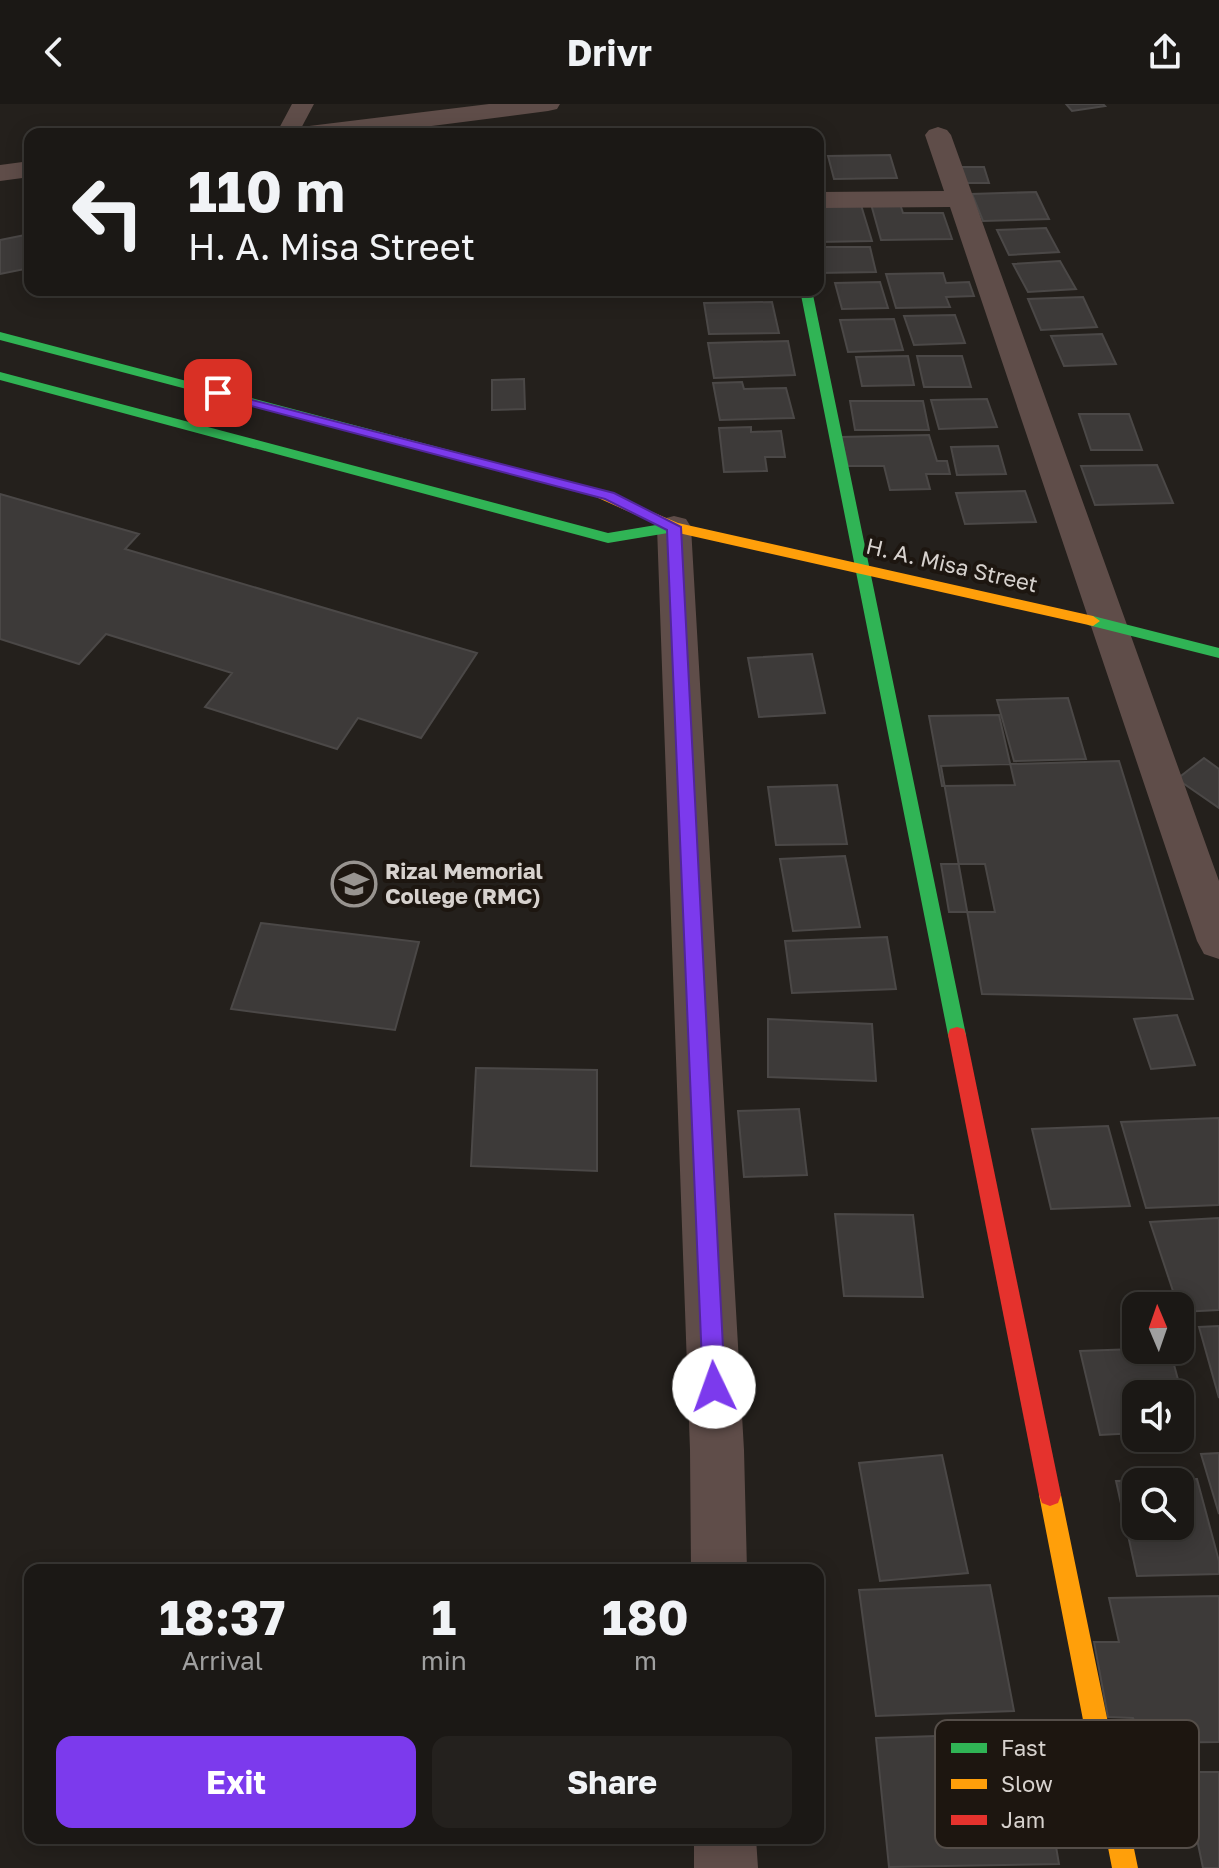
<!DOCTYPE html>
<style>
body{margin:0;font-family:"Golos Text",sans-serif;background:#24211e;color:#f1f3f6;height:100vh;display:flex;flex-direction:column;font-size:30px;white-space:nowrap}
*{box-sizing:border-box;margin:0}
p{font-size:26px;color:#a0a0a0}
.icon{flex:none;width:44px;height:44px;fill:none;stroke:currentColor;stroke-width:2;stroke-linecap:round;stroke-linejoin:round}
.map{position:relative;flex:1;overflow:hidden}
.drawer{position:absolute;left:24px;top:1460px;width:800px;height:280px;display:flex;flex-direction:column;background:#1b1815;border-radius:16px;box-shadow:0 4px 20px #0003,0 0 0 2px #393734}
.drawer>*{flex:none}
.top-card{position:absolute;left:24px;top:24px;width:800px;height:168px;border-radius:16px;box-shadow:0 4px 20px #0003,0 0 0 2px #393734;background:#1b1815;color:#f1f3f6;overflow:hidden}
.needle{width:52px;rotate:358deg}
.tools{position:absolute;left:1122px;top:1188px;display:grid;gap:16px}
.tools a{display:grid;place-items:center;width:72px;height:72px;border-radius:16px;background:#1b1815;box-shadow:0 4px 20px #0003,0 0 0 2px #393734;font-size:40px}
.pin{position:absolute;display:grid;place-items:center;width:68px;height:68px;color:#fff;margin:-34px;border-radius:16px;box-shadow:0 4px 12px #0006}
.me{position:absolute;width:88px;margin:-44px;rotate:357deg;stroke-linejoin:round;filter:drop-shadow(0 0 6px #0008)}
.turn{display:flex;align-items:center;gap:28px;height:168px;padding:0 32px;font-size:36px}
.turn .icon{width:104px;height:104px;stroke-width:2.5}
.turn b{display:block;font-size:56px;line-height:68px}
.eta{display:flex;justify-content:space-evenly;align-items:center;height:136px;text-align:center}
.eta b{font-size:48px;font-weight:700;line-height:56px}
.button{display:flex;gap:16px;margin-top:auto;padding:16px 32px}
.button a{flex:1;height:92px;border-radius:16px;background:#7c3aed;color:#fff;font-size:32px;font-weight:700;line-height:92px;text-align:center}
.button a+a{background:#24211e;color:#f1f3f6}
header{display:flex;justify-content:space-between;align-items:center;height:104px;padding:0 32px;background:#1b1815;font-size:36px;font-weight:700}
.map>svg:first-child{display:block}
.building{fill:#3d3a39;stroke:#4b4847;stroke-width:2;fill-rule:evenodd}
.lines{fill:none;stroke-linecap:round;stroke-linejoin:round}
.lane{fill:#5f4d49;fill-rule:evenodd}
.street{fill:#5f4d49;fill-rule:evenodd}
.fast{fill:#30b455;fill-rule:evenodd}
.slow{fill:#ff9f0a;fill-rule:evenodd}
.jam{fill:#e5322d;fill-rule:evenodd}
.route{fill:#7c3aed;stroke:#51269a;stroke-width:2}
.labels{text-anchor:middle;stroke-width:8;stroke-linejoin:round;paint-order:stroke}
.street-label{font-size:22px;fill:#d7d2ce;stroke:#1d1610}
.poi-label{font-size:22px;font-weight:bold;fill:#d7d2ce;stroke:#1d1610;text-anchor:start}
.key{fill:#1d1610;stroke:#554e49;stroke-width:2}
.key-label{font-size:22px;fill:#d7d2ce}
</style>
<header><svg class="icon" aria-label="back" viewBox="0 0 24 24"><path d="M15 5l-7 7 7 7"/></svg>Drivr<svg class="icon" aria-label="share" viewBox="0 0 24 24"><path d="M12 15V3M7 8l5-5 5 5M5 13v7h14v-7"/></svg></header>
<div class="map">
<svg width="1219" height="1764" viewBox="0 0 1219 1764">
<rect width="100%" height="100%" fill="#24201c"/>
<path class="building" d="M 1066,0 L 1103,0 L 1105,2 L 1072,7 Z
M 890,51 L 897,74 L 834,75 L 828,52 Z
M 958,63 L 984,63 L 989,79 L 963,79 Z
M 1036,88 L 1049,115 L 983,117 L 972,90 Z
M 871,100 L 900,100 L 903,109 L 943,109 L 952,135 L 881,136 Z
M 861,101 L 872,137 L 818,138 L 818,103 Z
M 1046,124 L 1059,148 L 1009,151 L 997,126 Z
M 30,130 L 30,164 L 0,170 L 0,136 Z
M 818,143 L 870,143 L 876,168 L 818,169 Z
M 1060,157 L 1076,185 L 1028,188 L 1013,160 Z
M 943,169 L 946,179 L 969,178 L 974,192 L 946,193 L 950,203 L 896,204 L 886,170 Z
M 880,178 L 888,204 L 842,205 L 835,179 Z
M 709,186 L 754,186 L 755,192 L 710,193 Z
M 1083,193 L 1097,223 L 1041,226 L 1028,195 Z
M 772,198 L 779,229 L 709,230 L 704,199 Z
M 955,211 L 965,239 L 914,241 L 904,212 Z
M 894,215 L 903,246 L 848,248 L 840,216 Z
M 1102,230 L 1116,260 L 1064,262 L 1051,232 Z
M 788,237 L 795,271 L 714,274 L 708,239 Z
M 908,252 L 914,281 L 862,282 L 856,253 Z
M 917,252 L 962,252 L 971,283 L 924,283 Z
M 524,275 L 525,305 L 492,306 L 492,276 Z
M 742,278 L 744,285 L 786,284 L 794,314 L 720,316 L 713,279 Z
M 987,295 L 997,323 L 939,325 L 931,296 Z
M 850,297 L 923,297 L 929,326 L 855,326 Z
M 1079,310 L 1129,310 L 1142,346 L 1091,346 Z
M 751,323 L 751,328 L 781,327 L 785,353 L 765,353 L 767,367 L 724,368 L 719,324 Z
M 929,331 L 937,357 L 947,357 L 950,370 L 926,370 L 930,385 L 890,386 L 884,362 L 848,362 L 841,333 Z
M 998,342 L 1006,370 L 957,371 L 951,343 Z
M 1157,361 L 1173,399 L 1095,401 L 1081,362 Z
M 1025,387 L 1036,418 L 965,420 L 956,389 Z
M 0,390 L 139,430 L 125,445 L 477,549 L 421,634 L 358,614 L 337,645 L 205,603 L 232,569 L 106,530 L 79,560 L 0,535 Z
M 812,550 L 825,609 L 759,613 L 748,554 Z
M 1068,594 L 1086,655 L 1014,657 L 997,596 Z
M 999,611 L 1015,681 L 942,682 L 929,612 Z
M 1204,654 L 1219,665 L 1219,704 L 1177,675 Z
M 1119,657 L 1193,895 L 982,890 L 941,662 Z
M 837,681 L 847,740 L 776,741 L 768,683 Z
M 845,752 L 860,823 L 793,827 L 780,755 Z
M 941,760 L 985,760 L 995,808 L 949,808 Z
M 261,819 L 419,838 L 395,926 L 231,905 Z
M 887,833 L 896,885 L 792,889 L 785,837 Z
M 1177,911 L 1195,961 L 1151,965 L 1134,915 Z
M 768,915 L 872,920 L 876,977 L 768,973 Z
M 476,964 L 597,966 L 597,1067 L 471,1062 Z
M 799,1005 L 807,1071 L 744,1073 L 738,1007 Z
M 1219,1014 L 1219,1101 L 1146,1104 L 1121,1018 Z
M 1108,1022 L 1130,1102 L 1051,1105 L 1032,1025 Z
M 835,1110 L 913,1111 L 923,1193 L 844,1192 Z
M 1219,1114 L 1219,1206 L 1180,1208 L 1150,1118 Z
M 1219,1222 L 1219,1294 L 1199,1223 Z
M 1136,1245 L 1170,1246 L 1192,1327 L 1180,1328 L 1180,1290 L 1136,1290 L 1136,1329 L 1100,1331 L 1080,1247 Z
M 1219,1349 L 1219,1410 L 1201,1350 Z
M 942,1351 L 968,1469 L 880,1477 L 859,1359 Z
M 1197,1375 L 1219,1457 L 1219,1470 L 1137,1472 L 1116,1377 ZM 1136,1378 L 1180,1378 L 1180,1422 L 1136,1422 Z
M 990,1481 L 1014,1607 L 876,1612 L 859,1486 Z
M 1219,1492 L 1219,1638 L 1144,1639 L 1133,1614 L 1108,1613 L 1094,1538 L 1119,1538 L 1109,1494 Z
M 998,1630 L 1005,1678 L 1045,1678 L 1059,1760 L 889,1763 L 876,1634 Z
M 1183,1668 L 1219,1668 L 1219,1764 L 1203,1764 Z"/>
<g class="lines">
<path class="lane" d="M 292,0 L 314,0 L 298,30 L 276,30 Z"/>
<path class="street" d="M 489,0 L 560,0 L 557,5 L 548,7 L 369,30 L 296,30 L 300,25 L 309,22 Z
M 938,23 L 947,26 L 951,31 L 1219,777 L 1219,855 L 1204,850 L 1197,837 L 950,103 L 818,104 L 818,88 L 944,87 L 925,31 L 929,26 Z
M 30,57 L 30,73 L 0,77 L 0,61 Z
M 674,412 L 686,415 L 691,423 L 744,1346 L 747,1466 L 691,1466 L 690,1346 L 657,423 L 662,415 Z
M 694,1734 L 756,1734 L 758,1764 L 694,1764 Z"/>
<path class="fast" d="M 800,186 L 812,186 L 966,931 L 964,937 L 957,939 L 950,937 L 948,931 Z
M 0,228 L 601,386 L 608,390 L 601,394 L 0,236 Z
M 0,268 L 608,429 L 674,418 L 681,423 L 674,428 L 608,439 L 0,276 Z
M 1093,512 L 1219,544 L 1219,554 L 1088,521 L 1086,517 Z"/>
<path class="slow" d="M 601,386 L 678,419 L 1093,512 L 1100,517 L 1093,522 L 674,428 L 596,393 L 594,390 Z
M 1050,1380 L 1058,1383 L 1061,1391 L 1138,1764 L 1112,1764 L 1039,1391 L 1042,1383 Z"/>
<path class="jam" d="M 957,923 L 964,925 L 966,931 L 1061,1391 L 1058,1399 L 1050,1402 L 1042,1399 L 1039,1391 L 948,931 L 950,925 Z"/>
</g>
<path class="route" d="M 213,286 L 614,389 L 681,423 L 725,1283 L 722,1291 L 714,1294 L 706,1291 L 703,1283 L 667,426 L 605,395 L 213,292 Z"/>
<defs>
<g id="university-ring" transform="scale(2.3)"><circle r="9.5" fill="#1d1610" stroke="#989490" stroke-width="1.5"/><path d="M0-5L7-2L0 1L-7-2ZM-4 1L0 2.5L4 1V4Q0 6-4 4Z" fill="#989490"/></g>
</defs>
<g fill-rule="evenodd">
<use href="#university-ring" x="354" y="780"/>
</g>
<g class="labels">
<g class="street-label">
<text transform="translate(952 461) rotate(13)" y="8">H. A. Misa Street</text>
</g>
<g class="poi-label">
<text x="385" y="775">Rizal Memorial<tspan x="385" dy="25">College (RMC)</tspan></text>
</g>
</g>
<rect x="935" y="1616" width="264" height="128" rx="12" class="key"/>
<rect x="951" y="1639" width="36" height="10" fill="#30b455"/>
<rect x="951" y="1675" width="36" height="10" fill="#ff9f0a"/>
<rect x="951" y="1711" width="36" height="10" fill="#e5322d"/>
<g class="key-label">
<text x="1001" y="1652">Fast</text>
<text x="1001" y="1688">Slow</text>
<text x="1001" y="1724">Jam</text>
</g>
</svg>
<div class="tools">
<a><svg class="needle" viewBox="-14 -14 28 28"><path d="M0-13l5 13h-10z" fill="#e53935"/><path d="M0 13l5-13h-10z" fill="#a0a0a0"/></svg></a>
<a><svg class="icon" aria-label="sound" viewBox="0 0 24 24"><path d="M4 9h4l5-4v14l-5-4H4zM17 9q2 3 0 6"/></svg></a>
<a><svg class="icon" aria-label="search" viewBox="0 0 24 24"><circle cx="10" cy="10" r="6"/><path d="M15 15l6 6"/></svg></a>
</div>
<div class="pin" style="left:218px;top:289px;background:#d93025"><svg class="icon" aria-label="arrive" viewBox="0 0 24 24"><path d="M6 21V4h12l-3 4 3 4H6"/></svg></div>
<svg class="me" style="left:714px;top:1283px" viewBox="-20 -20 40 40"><circle r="19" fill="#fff"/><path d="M0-13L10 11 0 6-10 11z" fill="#7c3aed"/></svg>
<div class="top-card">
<div class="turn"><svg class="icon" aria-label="left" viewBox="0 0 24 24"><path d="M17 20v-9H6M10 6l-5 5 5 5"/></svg><div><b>110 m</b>H. A. Misa Street</div></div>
</div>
<section class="drawer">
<div class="eta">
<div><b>18:37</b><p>Arrival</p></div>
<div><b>1</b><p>min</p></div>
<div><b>180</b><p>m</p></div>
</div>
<div class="button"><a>Exit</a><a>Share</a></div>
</section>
</div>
